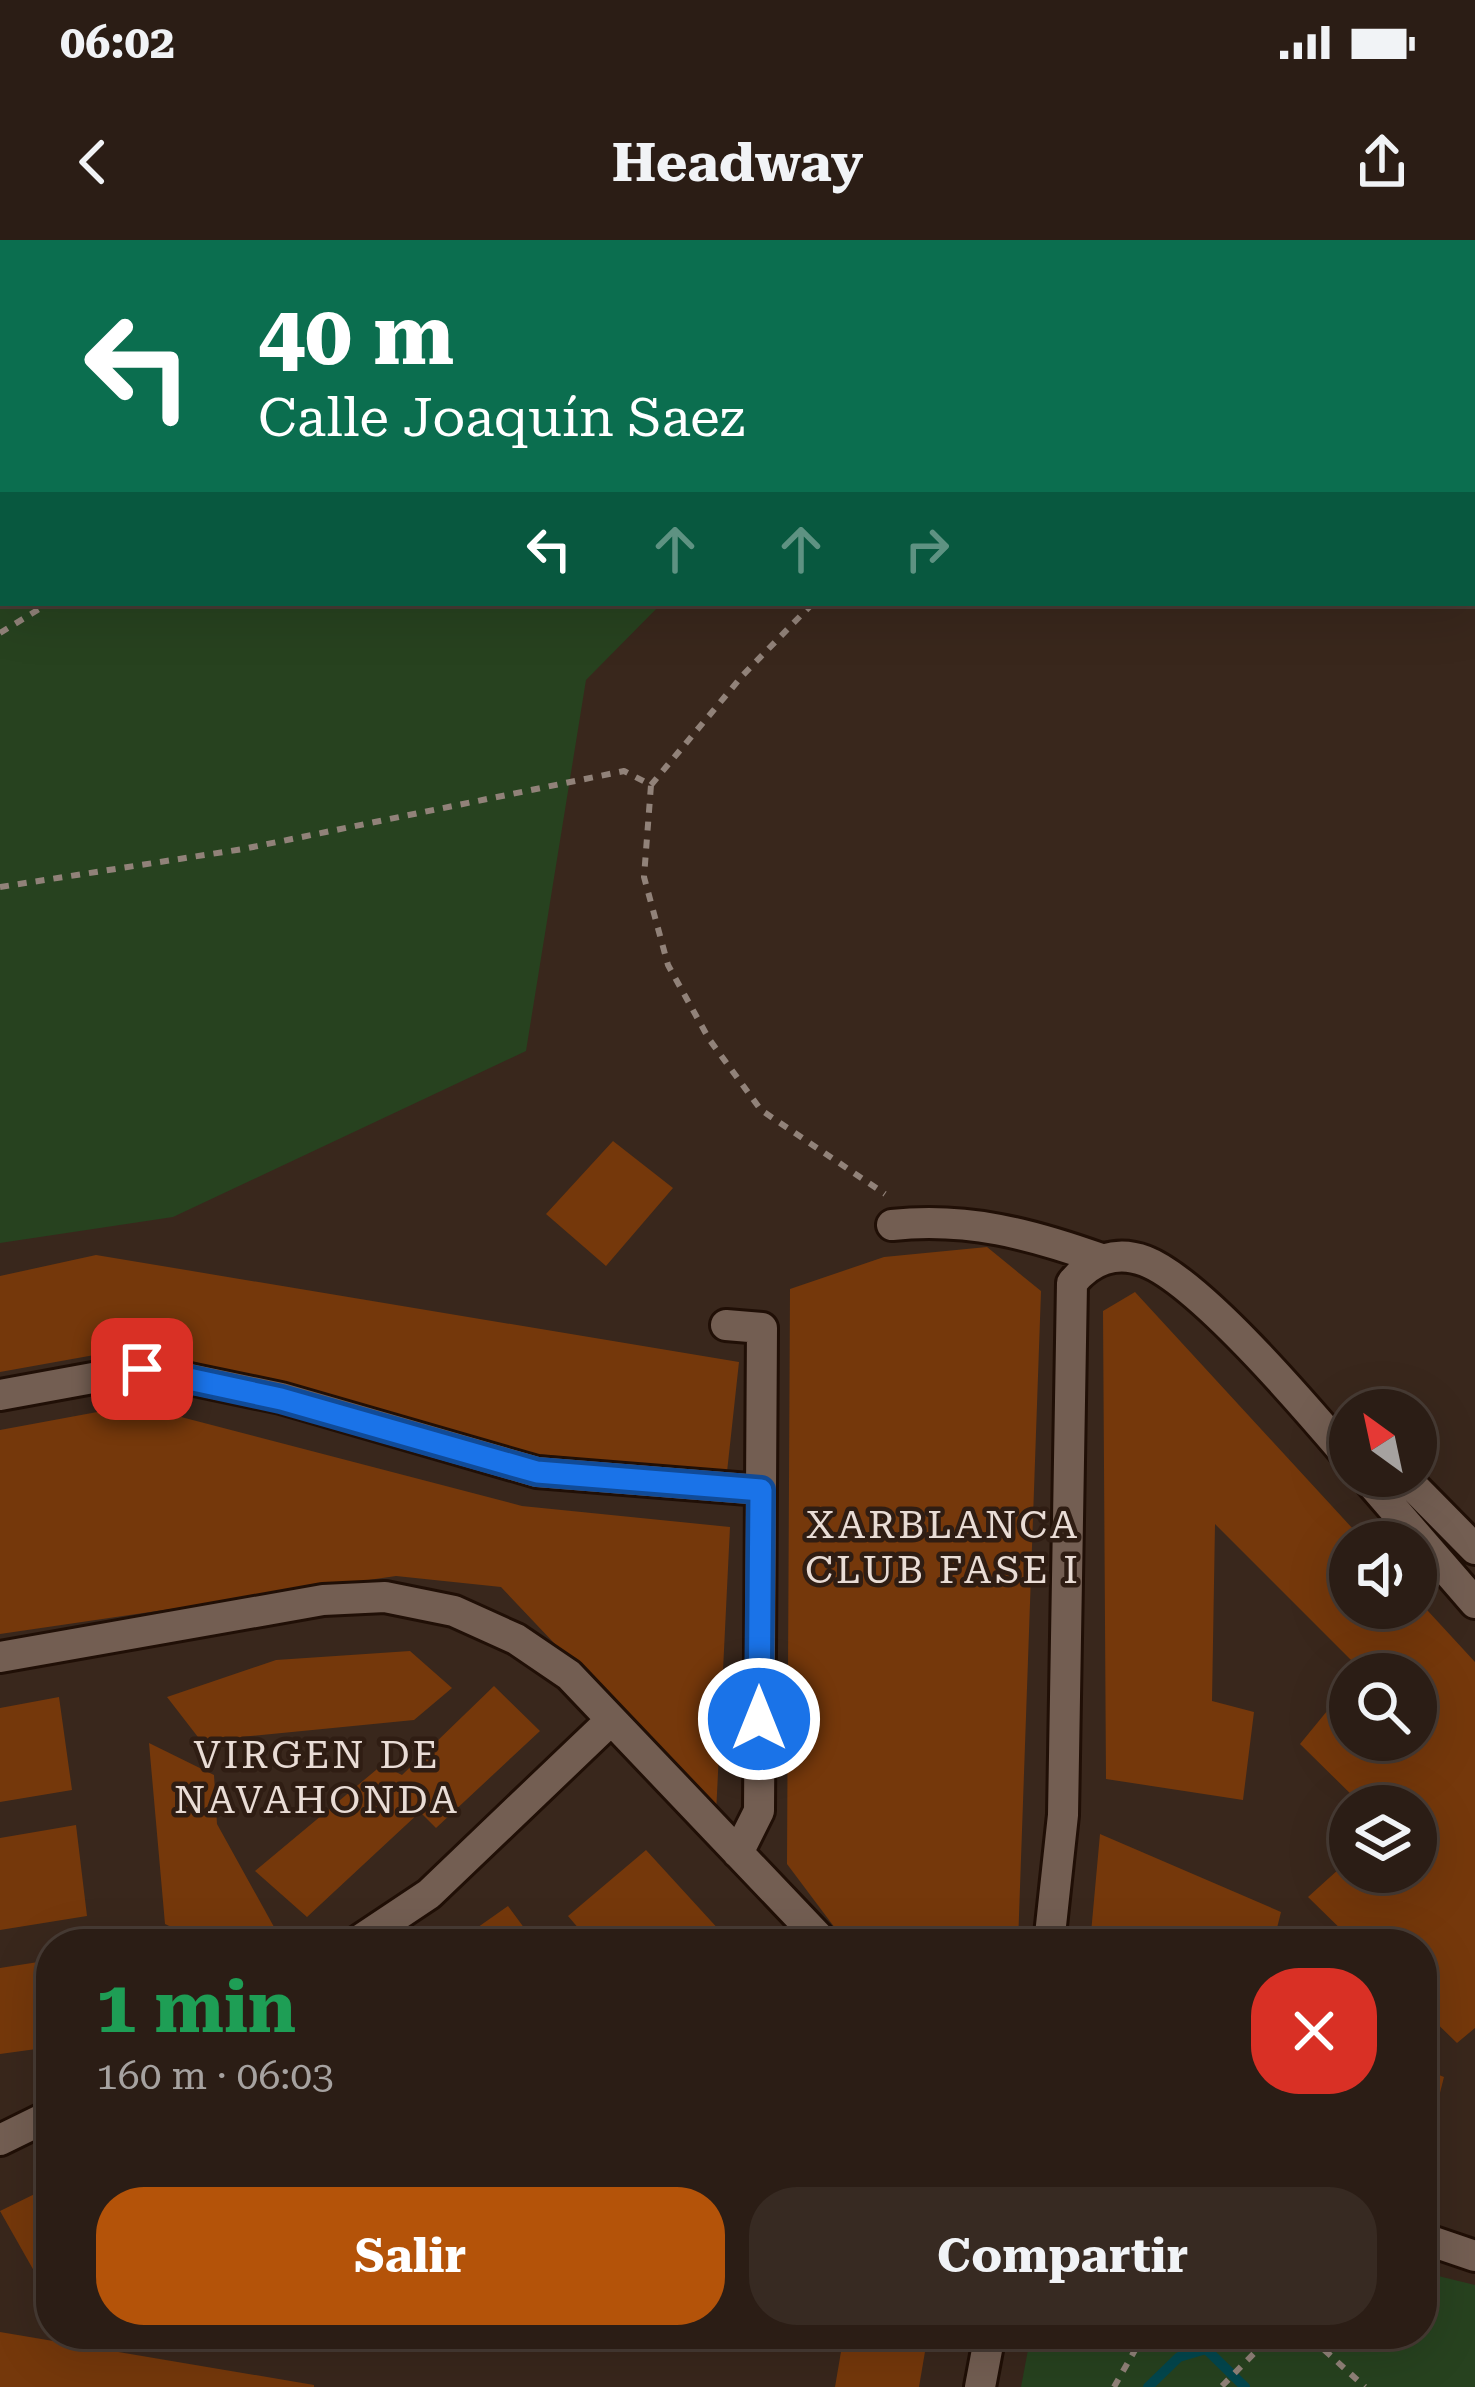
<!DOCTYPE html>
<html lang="es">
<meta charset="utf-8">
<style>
body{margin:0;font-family:"Roboto Serif",serif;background:#372a22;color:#f1f3f6;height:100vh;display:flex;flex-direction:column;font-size:45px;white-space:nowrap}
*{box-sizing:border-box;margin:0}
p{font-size:39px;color:#a6a2a0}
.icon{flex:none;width:66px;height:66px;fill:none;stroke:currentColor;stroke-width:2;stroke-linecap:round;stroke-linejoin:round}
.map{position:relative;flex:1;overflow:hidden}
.side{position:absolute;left:36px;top:1689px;width:1401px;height:420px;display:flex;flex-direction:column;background:#2b1d15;border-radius:48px;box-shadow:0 12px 48px #0002,0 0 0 3px #473b34}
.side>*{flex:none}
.hud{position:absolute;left:0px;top:0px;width:1476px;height:366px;box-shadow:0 12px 48px #0002,0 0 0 3px #473b34;background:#0b6e4f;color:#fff;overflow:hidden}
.needle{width:78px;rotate:327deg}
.controls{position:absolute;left:1329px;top:1149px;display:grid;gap:24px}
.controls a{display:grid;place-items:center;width:108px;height:108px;border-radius:50%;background:#2b1d15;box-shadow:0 12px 48px #0002,0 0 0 3px #473b34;font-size:60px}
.pin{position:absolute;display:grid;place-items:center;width:102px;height:102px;color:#fff;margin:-51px;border-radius:24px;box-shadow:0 6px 18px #0006}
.me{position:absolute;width:132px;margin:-66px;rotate:0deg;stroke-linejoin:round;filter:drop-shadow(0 0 9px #0008)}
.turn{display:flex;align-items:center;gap:42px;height:252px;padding:0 60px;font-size:54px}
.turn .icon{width:156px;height:156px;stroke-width:2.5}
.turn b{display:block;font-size:84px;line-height:102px}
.lanes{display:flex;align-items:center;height:114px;padding:0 60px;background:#0003;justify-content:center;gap:60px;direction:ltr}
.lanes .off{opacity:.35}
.round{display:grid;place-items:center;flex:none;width:126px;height:126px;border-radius:48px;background:#372a22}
.overview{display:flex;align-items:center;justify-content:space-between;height:204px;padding:0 60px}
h1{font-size:72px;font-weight:700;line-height:90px;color:#1e9e55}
.primary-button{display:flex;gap:24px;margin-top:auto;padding:24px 60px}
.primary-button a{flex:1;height:138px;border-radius:48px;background:#b45309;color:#fff;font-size:48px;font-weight:700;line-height:138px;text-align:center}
.primary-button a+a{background:#372a22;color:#f1f3f6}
.status{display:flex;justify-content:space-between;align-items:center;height:84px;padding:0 60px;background:#2b1d15;direction:ltr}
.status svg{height:33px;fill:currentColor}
header{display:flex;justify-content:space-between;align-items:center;height:156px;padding:0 60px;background:#2b1d15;font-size:54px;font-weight:700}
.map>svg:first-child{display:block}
.green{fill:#27421f}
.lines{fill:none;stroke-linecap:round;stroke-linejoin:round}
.stream{stroke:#03474e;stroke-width:10}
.building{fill:#75380b}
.minor-casing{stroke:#200f06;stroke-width:36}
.path{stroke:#918279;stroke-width:6;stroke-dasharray:9 9;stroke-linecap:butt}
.minor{stroke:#735e52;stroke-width:30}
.route-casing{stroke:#114b97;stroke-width:30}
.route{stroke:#1a73e8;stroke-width:21}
.labels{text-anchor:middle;stroke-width:9;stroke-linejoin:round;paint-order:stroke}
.neighbourhood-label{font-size:39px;letter-spacing:3px;fill:#e9dcd5;stroke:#2f1d13}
</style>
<div class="status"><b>06:02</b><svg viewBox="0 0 49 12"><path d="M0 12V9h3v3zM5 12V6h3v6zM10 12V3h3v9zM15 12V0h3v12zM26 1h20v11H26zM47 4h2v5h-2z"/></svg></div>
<header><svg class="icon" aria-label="back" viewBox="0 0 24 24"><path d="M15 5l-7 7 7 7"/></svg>Headway<svg class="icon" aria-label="share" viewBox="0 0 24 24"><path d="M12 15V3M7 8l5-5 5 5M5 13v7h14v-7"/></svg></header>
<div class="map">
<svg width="1475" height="2147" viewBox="0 0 1475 2147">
<rect width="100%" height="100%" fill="#39271c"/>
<path class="green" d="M 0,0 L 1024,0 L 3,3 L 3,363 L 662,363 L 586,440 L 526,811 L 173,977 L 0,1003 Z
M 1422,2032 L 1475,2045 L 1475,2147 L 1021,2147 L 1031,2094 L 1422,2094 Z"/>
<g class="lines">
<path class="stream" d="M 1148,2147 L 1179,2117 L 1206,2109 L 1245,2147"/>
</g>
<path class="building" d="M 613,901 L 673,948 L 606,1026 L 546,974 Z
M 987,1007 L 1041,1051 L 1018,1704 L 847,1704 L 787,1624 L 790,1049 L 884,1017 Z
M 96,1015 L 739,1122 L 727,1232 L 537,1214 L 139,1107 L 0,1132 L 0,1036 Z
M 1135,1052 L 1365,1302 L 1350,1302 L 1350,1368 L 1416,1368 L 1416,1358 L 1475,1422 L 1475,1788 L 1457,1803 L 1422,1769 L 1422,1704 L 1356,1704 L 1308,1657 L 1350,1619 L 1350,1632 L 1416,1632 L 1416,1566 L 1363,1566 L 1300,1504 L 1350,1443 L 1350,1500 L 1416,1500 L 1416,1434 L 1358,1434 L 1361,1430 L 1215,1284 L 1212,1461 L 1254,1472 L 1243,1560 L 1106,1539 L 1103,1071 Z
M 135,1165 L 522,1266 L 730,1287 L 716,1574 L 501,1347 L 396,1336 L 0,1394 L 0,1190 Z
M 410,1411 L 452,1448 L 414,1480 L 201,1501 L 167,1457 L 276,1420 Z
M 494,1446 L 540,1491 L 436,1588 L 420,1572 L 307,1677 L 255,1631 L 382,1525 L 402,1535 Z
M 59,1457 L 72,1550 L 0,1562 L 0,1468 Z
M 149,1503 L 214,1535 L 217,1584 L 279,1696 L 269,1704 L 207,1704 L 165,1684 Z
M 76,1585 L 87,1676 L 0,1690 L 0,1598 Z
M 1100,1594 L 1281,1672 L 1273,1704 L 1090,1704 Z
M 646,1610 L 732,1704 L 592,1704 L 568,1676 Z
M 508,1666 L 536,1704 L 454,1704 Z
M 51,1720 L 51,1807 L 0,1814 L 0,1728 Z
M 1422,1828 L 1444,1837 L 1424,1916 L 1422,1916 Z
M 51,1946 L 51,2034 L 38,2038 L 0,1971 Z
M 0,2092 L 314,2145 L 314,2147 L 0,2147 Z
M 844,2094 L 928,2094 L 919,2147 L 835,2147 Z"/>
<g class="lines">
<g class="minor-casing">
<path id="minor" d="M 892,985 C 967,977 1031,994 1101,1019
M 726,1085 L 762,1088 L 759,1571 L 738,1613
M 0,1155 L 142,1129 L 281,1158 L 537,1232 L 761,1250
M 1365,1236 L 1475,1363
M 1403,1236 L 1475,1309
M 0,1417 L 323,1360 L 385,1357 L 454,1371 L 516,1399 L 569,1435 L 825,1704
M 354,1704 L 429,1654 L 610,1481
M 1049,1704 L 1063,1575 L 1072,1043 C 1090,1020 1116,1010 1145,1021 C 1200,1042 1309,1171 1350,1219
M 0,1900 L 51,1875
M 1422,1998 L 1475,2016
M 980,2147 L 990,2094"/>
</g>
<path class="path" d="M 299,0 L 306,3
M 572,0 L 572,3
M 829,3 L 844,0
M 1094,3 L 1095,0
M 0,173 L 3,173
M 0,393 L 49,363
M 651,545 L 743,435 L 813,363
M 0,647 L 243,609 L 624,531 L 651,545 L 644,637 L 668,725 L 709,799 L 761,870 L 885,954
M 1222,2146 L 1272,2095 L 1321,2107 L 1365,2147
M 1114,2147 L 1139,2103 L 1169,2094"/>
<use href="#minor" class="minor"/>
</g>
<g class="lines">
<g class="route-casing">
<path id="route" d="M 142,1129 L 281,1159 L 537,1232 L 761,1250 L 759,1479"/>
</g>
<use href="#route" class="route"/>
</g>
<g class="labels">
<g class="neighbourhood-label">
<text x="943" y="1298">XARBLANCA<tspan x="943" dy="45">CLUB FASE I</tspan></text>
<text x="317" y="1528">VIRGEN DE<tspan x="317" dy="45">NAVAHONDA</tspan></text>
</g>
</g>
</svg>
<div class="controls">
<a><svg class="needle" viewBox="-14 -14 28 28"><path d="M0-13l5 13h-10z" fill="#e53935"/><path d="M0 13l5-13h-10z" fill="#a6a2a0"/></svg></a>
<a><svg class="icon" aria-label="sound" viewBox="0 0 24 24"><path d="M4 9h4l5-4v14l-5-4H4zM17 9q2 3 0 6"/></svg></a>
<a><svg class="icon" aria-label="search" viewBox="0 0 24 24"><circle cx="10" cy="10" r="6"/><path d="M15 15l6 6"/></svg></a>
<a><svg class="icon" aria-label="layers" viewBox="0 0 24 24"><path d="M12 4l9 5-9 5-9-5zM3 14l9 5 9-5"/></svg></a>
</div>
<div class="pin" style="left:142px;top:1129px;background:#d93025"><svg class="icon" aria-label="arrive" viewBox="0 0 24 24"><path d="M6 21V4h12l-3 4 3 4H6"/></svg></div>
<svg class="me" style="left:759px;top:1479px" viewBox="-20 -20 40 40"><circle r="17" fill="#1a73e8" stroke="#fff" stroke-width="3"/><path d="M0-11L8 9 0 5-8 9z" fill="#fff"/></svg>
<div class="hud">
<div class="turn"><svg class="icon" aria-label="left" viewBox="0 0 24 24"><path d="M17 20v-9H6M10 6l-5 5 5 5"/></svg><div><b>40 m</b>Calle Joaquín Saez</div></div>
<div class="lanes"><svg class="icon" aria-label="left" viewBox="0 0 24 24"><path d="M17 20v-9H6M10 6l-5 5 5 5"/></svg><svg class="icon off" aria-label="ahead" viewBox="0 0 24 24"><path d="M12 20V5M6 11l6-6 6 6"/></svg><svg class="icon off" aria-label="ahead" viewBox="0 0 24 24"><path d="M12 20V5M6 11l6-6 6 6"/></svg><svg class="icon off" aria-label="right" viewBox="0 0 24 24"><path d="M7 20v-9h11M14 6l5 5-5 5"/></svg></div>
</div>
<section class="side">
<div class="overview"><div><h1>1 min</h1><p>160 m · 06:03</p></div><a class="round" style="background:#d93025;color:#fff"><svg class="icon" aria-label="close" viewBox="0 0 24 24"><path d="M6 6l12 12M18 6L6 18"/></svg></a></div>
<div class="primary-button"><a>Salir</a><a>Compartir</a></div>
</section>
</div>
